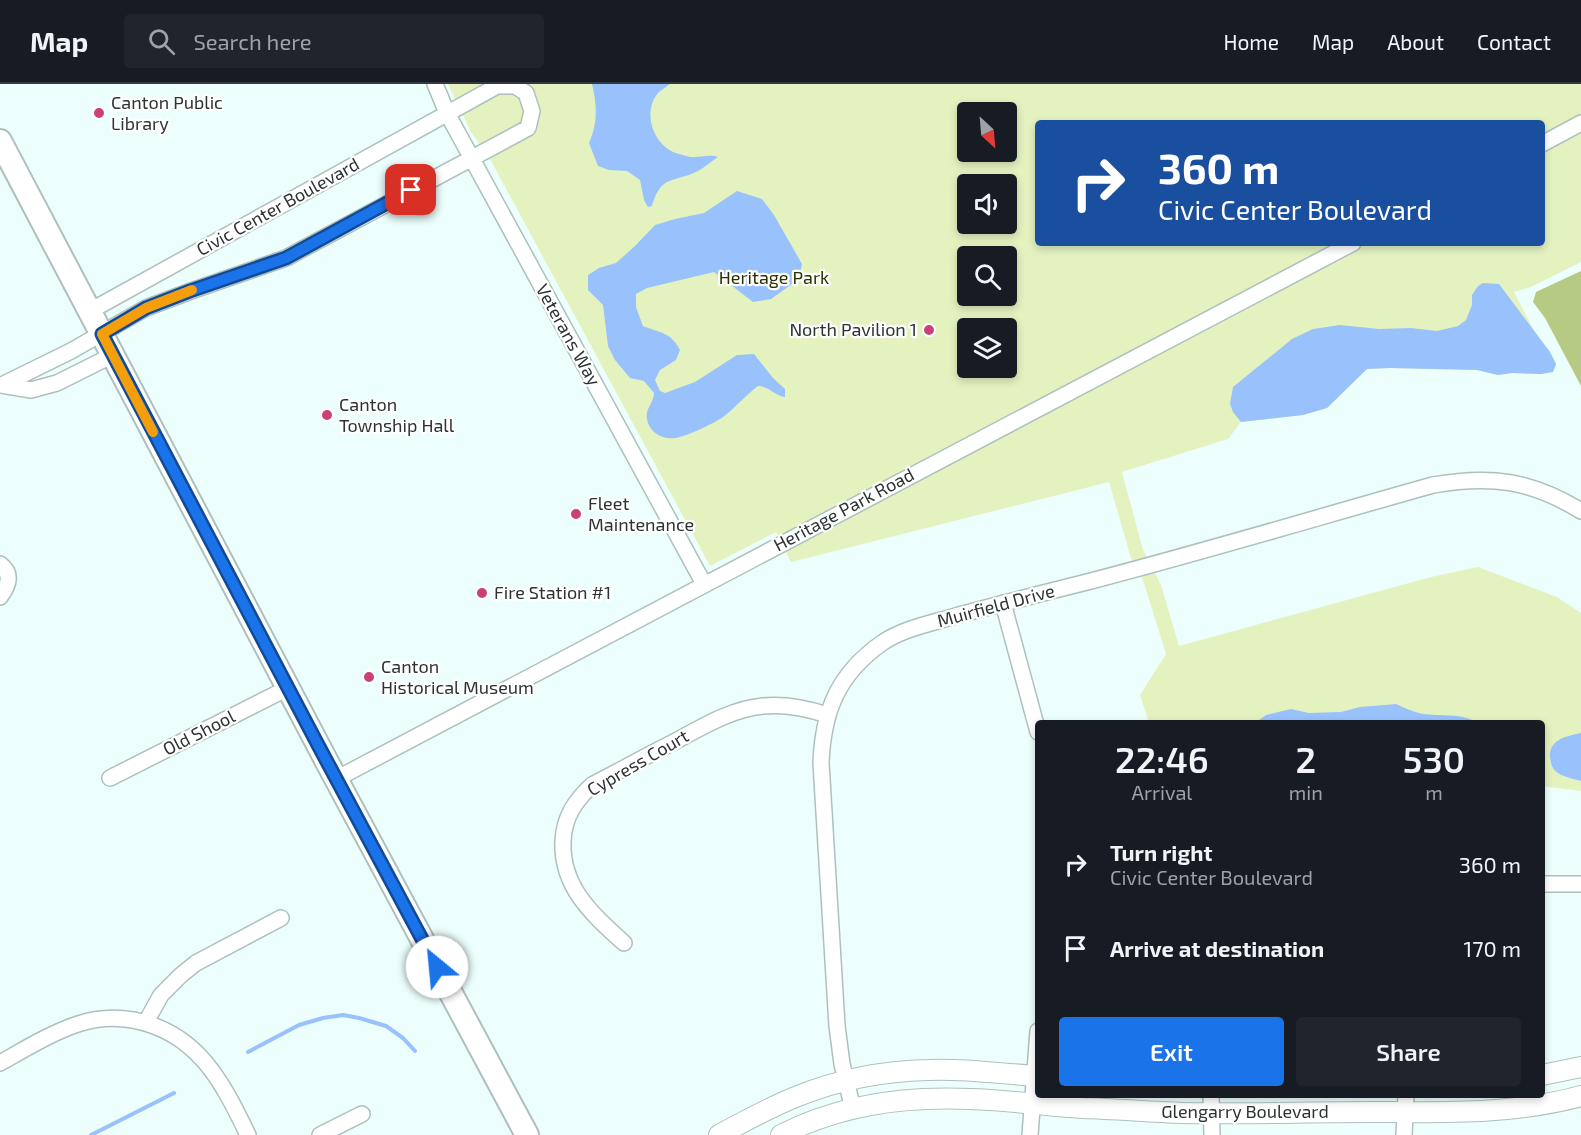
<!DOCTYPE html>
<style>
body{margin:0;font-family:"Exo 2",sans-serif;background:#20242c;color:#f1f3f6;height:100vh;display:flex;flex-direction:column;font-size:22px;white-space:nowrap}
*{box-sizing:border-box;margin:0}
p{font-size:20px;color:#9ea1a6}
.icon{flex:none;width:33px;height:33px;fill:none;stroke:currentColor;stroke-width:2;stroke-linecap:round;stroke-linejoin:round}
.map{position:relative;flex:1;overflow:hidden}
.panel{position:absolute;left:1035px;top:636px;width:510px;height:378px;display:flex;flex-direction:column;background:#171b24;border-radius:6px;box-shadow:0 3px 9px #0003}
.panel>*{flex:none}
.hud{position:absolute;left:1035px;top:36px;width:510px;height:126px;border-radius:6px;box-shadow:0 3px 9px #0003;background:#1a4fa0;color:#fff;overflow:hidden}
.needle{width:39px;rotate:154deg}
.controls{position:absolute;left:957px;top:18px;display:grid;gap:12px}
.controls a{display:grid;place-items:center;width:60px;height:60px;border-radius:6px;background:#171b24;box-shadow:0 3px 9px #0003;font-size:30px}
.pin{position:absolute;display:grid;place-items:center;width:51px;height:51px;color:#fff;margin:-26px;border-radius:12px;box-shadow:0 3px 9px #0006}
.me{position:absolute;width:66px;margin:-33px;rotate:332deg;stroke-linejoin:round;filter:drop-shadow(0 0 4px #0008)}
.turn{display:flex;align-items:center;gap:21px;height:126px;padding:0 24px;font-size:27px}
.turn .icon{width:78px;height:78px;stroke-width:2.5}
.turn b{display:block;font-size:42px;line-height:51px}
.eta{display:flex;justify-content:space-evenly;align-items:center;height:102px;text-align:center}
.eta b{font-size:36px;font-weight:600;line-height:42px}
.primary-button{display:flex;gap:12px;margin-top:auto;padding:12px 24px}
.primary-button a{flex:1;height:69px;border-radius:6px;background:#1a73e8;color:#fff;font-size:24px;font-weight:600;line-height:69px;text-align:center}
.primary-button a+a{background:#20242c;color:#f1f3f6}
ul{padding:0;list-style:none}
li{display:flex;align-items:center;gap:18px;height:84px;padding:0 24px}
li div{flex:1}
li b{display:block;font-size:22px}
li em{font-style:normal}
header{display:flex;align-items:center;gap:36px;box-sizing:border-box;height:84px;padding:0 30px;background:#171b24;border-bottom:2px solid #363941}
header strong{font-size:28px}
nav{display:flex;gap:33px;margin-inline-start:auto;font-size:21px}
.search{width:420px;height:54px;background:#20242c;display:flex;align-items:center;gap:15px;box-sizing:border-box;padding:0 21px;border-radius:6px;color:#9ea1a6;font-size:22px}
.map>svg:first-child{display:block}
.green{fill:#e4f2c0;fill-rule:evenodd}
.forest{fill:#b7ca84}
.water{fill:#99c2fd}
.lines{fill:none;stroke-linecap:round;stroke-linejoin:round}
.stream{stroke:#99c2fd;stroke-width:4}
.minor-casing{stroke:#aec0be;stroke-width:18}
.tertiary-casing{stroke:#aec0be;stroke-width:22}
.secondary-casing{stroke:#aec0be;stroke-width:26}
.minor{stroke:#fff;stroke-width:15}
.tertiary{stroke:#fff;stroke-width:20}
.secondary{stroke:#fff;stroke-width:22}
.route-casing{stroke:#114b97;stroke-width:15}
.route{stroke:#1a73e8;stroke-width:10}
.slow{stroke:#f59e0b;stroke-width:10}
.poi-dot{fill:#ca4077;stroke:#fff;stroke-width:2}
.labels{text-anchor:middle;stroke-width:4.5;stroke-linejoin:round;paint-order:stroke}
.poi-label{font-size:18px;fill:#2c3332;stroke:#fff;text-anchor:start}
.street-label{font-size:18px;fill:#2c3332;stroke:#fff}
.park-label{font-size:18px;fill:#283200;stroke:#fff}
</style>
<header>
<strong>Map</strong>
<div class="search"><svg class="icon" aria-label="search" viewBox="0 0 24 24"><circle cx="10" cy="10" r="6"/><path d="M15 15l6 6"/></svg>Search here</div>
<nav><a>Home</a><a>Map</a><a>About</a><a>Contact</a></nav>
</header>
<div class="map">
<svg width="1581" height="1051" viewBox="0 0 1581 1051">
<rect width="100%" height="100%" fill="#ecfffd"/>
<path class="green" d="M 448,0 L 1581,0 L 1581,178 L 1531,203 L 1514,208 L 1537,252 L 1550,268 L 1556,280 L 1553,288 L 1541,290 L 1512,289 L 1498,291 L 1477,286 L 1390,284 L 1367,285 L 1327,324 L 1303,331 L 1241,338 L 1228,355 L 1122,388 L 1143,466 L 1161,501 L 1179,562 L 1431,493 L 1478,483 L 1557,513 L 1581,529 L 1581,707 L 1542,702 L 1542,639 L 1149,639 L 1140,611 L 1166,570 L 1143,496 L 1131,474 L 1109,398 L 791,478 L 776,448 L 710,482 L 490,75 L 471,48 ZM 968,28 L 1006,28 L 1006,68 L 968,68 ZM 1038,39 L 1542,39 L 1542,159 L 1038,159 ZM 968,100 L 1006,100 L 1006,140 L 968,140 ZM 968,172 L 1006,172 L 1006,212 L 968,212 ZM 968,244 L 1006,244 L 1006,284 L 968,284 Z"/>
<path class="forest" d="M 1581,187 L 1581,302 L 1545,234 L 1533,218 L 1536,208 Z"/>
<path class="water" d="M 592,0 L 670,0 C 666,3 661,6 658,9 C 642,28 653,61 676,69 C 680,70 685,72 690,73 C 700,74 708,70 718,73 C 712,77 705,83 698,87 C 674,99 661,90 652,122 L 648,123 L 644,116 L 640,96 L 627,87 L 609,86 L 598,82 L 589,59 C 598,39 597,21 592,0 Z
M 737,107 L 762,115 L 774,131 L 802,180 L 799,195 L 771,215 L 753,218 L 714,188 L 647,204 L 636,210 L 636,223 L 643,242 C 660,249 671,248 680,266 L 676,276 L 660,286 L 655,296 L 660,307 L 665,309 L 695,298 L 737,271 L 754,270 L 773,294 L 785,305 L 785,313 C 775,312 769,302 758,302 C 746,311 735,324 723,333 C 715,339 685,353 675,354 C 662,356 649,348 647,335 C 645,324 654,319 654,309 L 644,297 L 630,294 L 615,276 L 608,262 L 603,221 L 588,206 L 588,191 L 599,184 L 616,179 L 635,162 L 655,141 L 675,135 L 704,129 Z
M 1483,199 L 1499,200 L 1550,268 L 1556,280 L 1553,288 L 1541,290 L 1512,289 L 1498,291 L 1477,286 L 1390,284 L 1367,285 L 1327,324 L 1303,331 L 1241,338 L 1233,328 L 1230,320 L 1233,303 L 1292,255 L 1313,245 L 1340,241 L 1379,245 L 1411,244 L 1437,247 L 1458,242 L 1466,236 L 1472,221 L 1472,211 L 1478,202 Z
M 1396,620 C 1403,623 1411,627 1419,629 C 1436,633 1462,628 1477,639 L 1255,639 L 1266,631 L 1291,625 L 1309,629 L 1341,628 L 1360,623 Z
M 1581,649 L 1581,697 C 1574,695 1564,693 1558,689 C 1552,685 1551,680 1550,673 C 1549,655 1567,652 1581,649 Z"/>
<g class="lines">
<path class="stream" d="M 248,968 L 299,941 L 323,934 L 343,931 L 359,934 L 386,942 L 403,954 L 415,967
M 91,1051 L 174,1009"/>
<g class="minor-casing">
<path id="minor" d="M 435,0 L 447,29 L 704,500
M 1542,60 L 1581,39
M 0,301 L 31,306 L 57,299 L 113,271
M 2,301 L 71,267 L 146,224 L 191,207 L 286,174 L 528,44 L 532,27 L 526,9 L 515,2 L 497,2 L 90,227
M 0,480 C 13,490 9,501 0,513
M 1003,519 L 1038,648
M 110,694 L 288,604
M 336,695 L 1353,159
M 1542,800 L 1581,800
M 624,859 C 592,830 561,803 563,757 C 564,733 575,717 592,701 C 619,687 646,672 674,658 C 702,643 731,625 763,622 C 785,620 806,624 827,631
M 146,938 L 161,911 L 181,891 L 196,879 L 281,834
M 0,979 C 25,965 51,949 78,940 C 96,934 115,933 133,936 C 197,948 222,997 248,1051
M 1211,1011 L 1212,1051
M 853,1025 L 842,980 L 837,942 L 821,679 C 823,627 838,590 882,559 C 904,544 933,539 959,531 C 1003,519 1047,508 1091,497 C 1206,467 1319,433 1433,401 C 1490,391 1531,396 1581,427
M 320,1051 L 362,1030
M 1030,1051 L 1038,947
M 1404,1051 L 1406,1011"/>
</g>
<g class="tertiary-casing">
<path id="tertiary" d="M 1542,991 L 1581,983
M 719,1051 C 745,1037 770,1023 798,1012 C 838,996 884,987 928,986 C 964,984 1001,990 1038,992
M 781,1051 C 839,1021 905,1012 970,1015 C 1008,1016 1046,1022 1083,1024 C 1117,1025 1150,1028 1183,1029 C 1245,1030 1307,1028 1369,1028 C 1440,1028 1512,1031 1581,1012"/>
</g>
<g class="secondary-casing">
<path id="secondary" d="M 0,57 L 327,678 L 527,1051"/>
</g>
<use href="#minor" class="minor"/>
<use href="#tertiary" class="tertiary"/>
<use href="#secondary" class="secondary"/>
</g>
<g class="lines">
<g class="route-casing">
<path id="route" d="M 411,106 L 286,174 L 190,207 L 146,224 L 102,250 L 317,659 L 437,883"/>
</g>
<use href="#route" class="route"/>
<path class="slow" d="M 153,348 L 102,250 L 146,224 L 192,206"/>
</g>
<g class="poi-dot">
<circle cx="99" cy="29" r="6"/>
<circle cx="929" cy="246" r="6"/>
<circle cx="327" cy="331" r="6"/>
<circle cx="576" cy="430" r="6"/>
<circle cx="482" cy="509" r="6"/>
<circle cx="369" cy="593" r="6"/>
</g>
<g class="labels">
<g class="poi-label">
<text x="111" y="25">Canton Public<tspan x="111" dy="21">Library</tspan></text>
<text x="917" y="252" text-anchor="end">North Pavilion 1</text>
<text x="339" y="327">Canton<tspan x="339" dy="21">Township Hall</tspan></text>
<text x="588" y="426">Fleet<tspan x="588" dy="21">Maintenance</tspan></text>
<text x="494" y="515">Fire Station #1</text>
<text x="381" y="589">Canton<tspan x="381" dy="21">Historical Museum</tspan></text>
</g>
<g class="street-label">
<text transform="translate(278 123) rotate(-29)" y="6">Civic Center Boulevard</text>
<text transform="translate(568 251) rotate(61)" y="6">Veterans Way</text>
<text transform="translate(844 426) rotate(-28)" y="6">Heritage Park Road</text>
<text transform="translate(996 522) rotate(-15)" y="6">Muirfield Drive</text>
<text transform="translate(199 649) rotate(-27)" y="6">Old Shool</text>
<text transform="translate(638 679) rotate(-30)" y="6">Cypress Court</text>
<text x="1245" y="1034">Glengarry Boulevard</text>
</g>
<g class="park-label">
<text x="774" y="200">Heritage Park</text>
</g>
</g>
</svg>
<div class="controls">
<a><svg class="needle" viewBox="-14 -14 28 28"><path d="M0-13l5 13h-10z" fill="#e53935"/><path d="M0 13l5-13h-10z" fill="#9ea1a6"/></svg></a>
<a><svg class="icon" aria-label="sound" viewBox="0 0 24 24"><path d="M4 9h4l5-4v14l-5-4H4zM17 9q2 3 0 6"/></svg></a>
<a><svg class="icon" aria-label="search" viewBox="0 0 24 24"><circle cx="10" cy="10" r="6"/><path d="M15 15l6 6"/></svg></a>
<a><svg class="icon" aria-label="layers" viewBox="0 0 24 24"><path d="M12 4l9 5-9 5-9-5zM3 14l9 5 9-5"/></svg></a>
</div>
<div class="pin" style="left:411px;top:106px;background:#d93025"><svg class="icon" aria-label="arrive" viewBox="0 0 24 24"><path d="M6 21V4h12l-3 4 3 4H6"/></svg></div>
<svg class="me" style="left:437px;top:883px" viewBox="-20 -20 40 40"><circle r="19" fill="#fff"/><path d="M0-13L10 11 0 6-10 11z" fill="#1a73e8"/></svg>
<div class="hud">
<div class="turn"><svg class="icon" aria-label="right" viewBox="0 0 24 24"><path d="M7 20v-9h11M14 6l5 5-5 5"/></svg><div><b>360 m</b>Civic Center Boulevard</div></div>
</div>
<section class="panel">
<div class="eta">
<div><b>22:46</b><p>Arrival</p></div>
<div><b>2</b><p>min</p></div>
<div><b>530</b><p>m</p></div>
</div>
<ul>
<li><svg class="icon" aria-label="right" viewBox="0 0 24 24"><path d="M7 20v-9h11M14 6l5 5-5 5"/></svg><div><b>Turn right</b><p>Civic Center Boulevard</p></div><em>360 m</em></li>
<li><svg class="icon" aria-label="arrive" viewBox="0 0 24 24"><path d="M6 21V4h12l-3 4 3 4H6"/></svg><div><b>Arrive at destination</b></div><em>170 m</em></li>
</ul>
<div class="primary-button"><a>Exit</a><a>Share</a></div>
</section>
</div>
